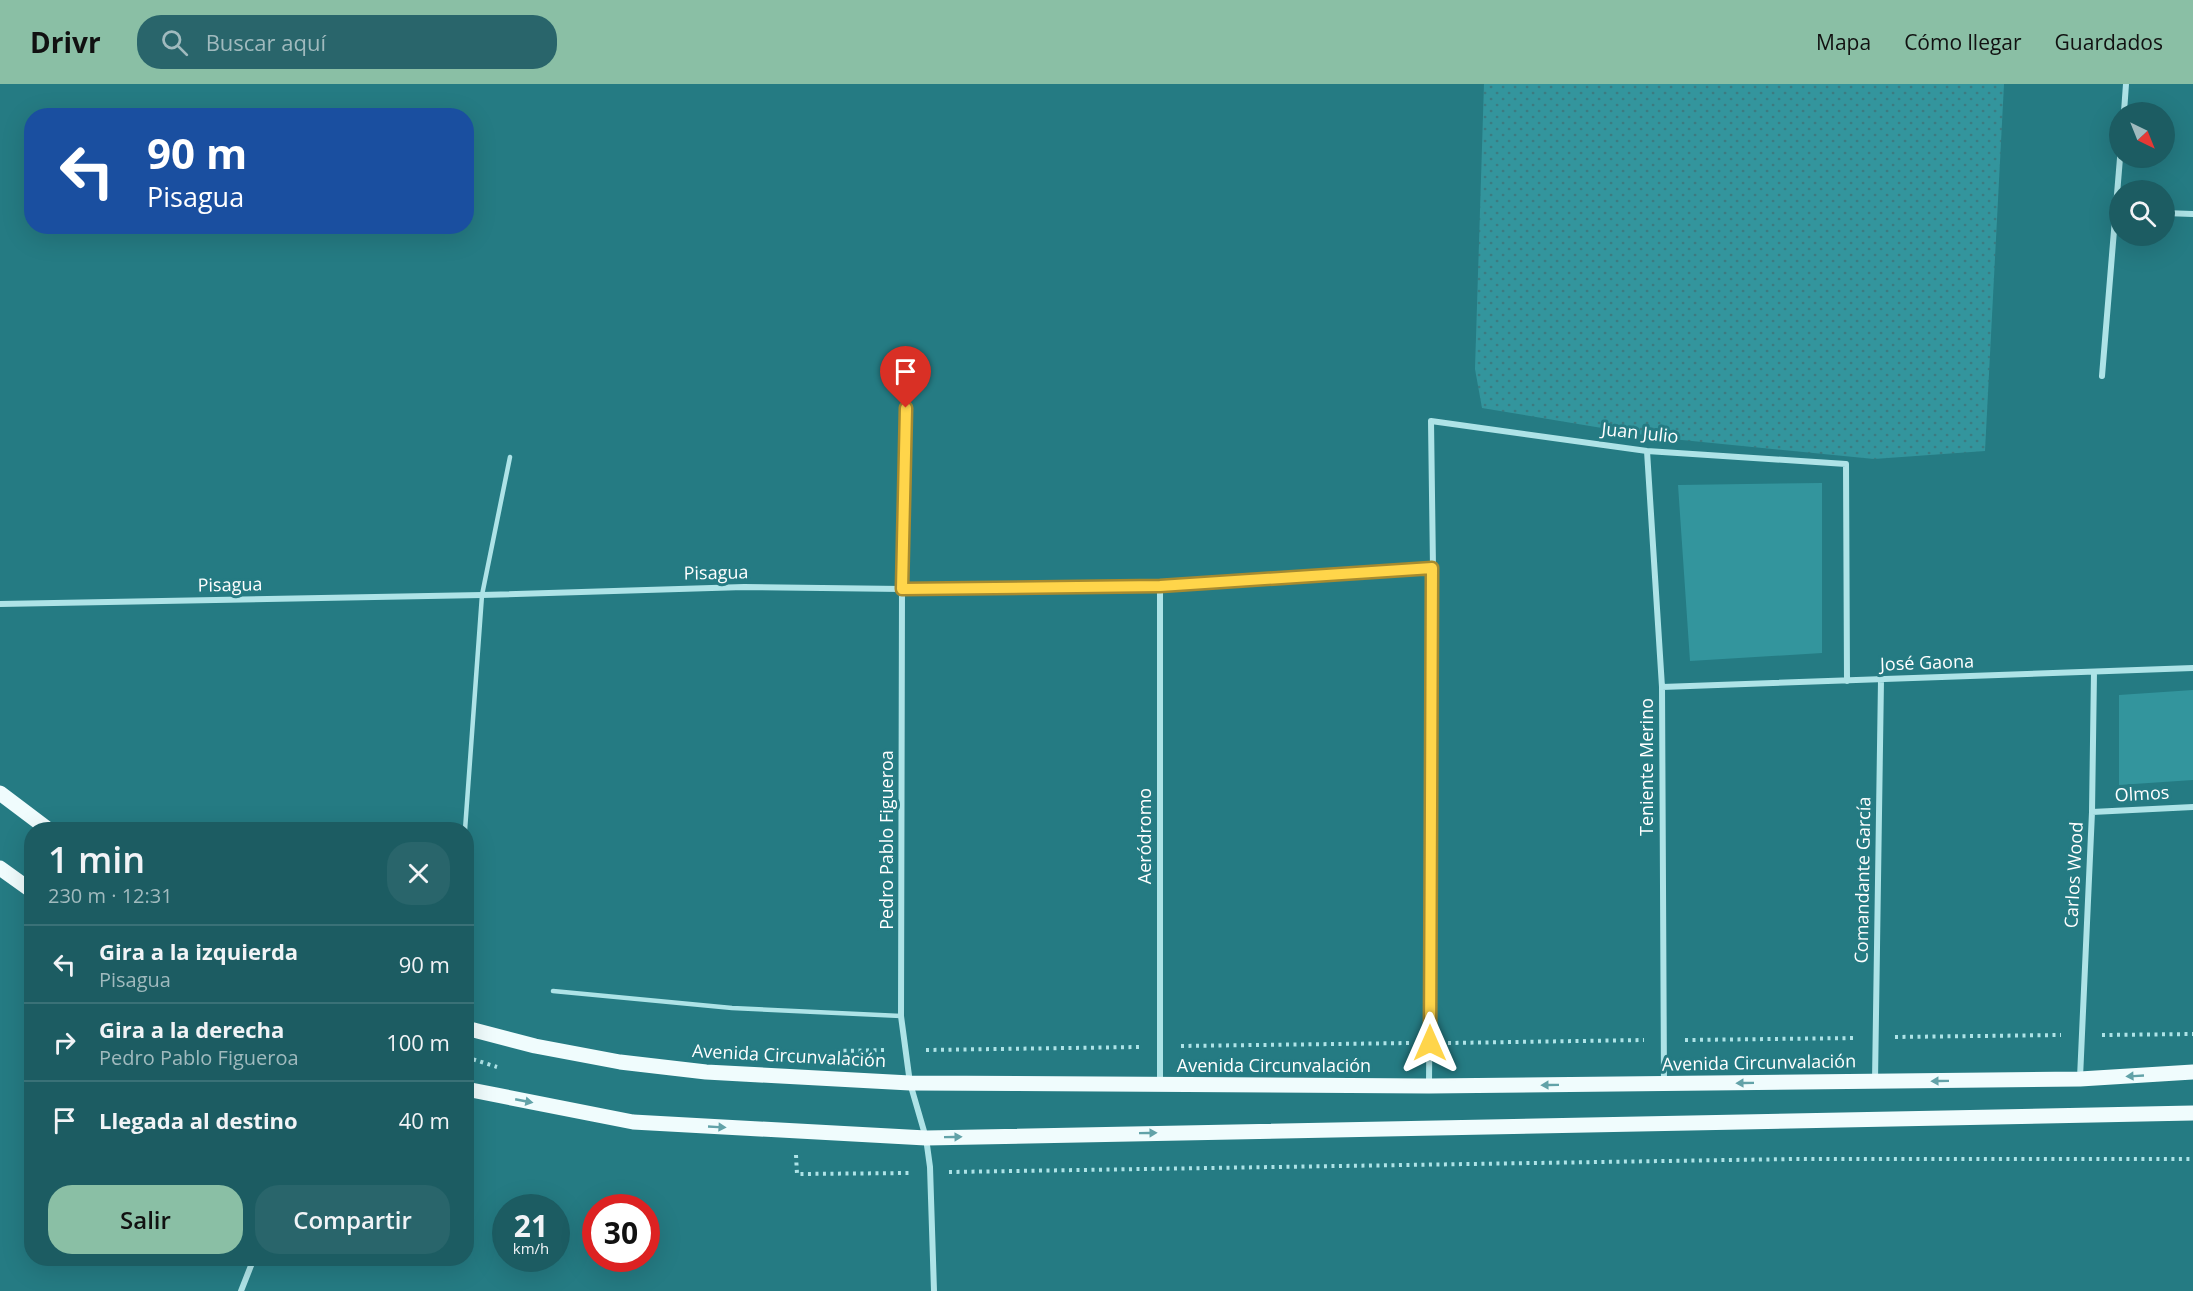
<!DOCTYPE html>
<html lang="es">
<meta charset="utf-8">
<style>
body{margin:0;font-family:"Open Sans",sans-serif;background:#29656b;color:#f1f3f6;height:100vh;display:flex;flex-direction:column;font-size:22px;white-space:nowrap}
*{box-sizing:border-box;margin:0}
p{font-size:20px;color:#a0babe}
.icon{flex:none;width:33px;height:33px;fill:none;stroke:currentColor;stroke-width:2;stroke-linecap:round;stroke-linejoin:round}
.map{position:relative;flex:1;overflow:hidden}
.details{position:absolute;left:24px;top:738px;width:450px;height:444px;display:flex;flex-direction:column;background:#1c5c62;border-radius:24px;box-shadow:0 6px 24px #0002}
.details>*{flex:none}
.hud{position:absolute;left:24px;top:24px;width:450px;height:126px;border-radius:24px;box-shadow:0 6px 24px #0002;background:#1a4fa0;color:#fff;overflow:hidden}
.needle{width:39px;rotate:137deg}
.controls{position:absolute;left:2109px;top:18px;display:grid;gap:12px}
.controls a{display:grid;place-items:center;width:66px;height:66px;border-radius:50%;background:#1c5c62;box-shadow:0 6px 24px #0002;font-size:30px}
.speed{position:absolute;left:492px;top:1110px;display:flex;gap:12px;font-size:30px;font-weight:700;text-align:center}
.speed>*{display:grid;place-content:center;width:78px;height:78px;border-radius:50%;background:#1c5c62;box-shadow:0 6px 24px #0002;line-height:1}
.speed small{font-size:15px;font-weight:400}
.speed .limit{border:9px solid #d22;background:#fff;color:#111}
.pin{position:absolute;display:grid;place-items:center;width:51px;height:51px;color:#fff;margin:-62px -26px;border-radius:50% 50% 50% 0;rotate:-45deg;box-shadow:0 0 6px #0007}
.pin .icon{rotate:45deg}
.me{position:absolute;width:66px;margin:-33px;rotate:0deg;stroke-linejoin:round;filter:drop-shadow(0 0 4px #0008)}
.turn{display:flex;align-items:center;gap:21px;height:126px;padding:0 24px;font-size:27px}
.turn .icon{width:78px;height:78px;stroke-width:2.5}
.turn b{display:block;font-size:42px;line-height:51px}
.round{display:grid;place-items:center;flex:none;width:63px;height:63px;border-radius:24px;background:#29656b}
.head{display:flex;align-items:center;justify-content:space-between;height:102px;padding:0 24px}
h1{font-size:36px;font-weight:600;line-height:45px}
.action{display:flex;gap:12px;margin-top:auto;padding:12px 24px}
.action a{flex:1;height:69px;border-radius:24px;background:#8abfa5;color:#111;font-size:24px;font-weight:600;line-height:69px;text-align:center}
.action a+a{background:#29656b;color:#f1f3f6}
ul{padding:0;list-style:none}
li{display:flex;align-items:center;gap:18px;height:78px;padding:0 24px;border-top:2px solid #3a7177}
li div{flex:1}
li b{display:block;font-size:22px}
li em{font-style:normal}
header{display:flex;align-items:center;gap:36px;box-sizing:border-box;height:84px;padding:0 30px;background:#8abfa5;color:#111}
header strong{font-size:28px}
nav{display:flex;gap:33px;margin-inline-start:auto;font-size:21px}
.search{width:420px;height:54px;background:#29656b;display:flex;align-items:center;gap:15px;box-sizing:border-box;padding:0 21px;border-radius:24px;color:#a0babe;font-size:22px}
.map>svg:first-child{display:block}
.grass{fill:url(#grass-dots)}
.green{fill:#33959d}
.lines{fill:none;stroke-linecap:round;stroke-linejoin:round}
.path{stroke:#aee3e7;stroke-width:4;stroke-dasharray:3 4.5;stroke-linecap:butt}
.service{stroke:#aee3e7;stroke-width:4.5}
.minor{stroke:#aee3e7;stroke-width:6}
.primary{stroke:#f0fcfd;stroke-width:15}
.oneway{fill:#62a2a8}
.route-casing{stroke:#a68a30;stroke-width:15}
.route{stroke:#ffd54a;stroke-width:10}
.labels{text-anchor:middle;stroke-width:6;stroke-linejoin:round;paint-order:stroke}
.street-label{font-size:18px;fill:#fff;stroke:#257b83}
</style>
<header>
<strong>Drivr</strong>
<div class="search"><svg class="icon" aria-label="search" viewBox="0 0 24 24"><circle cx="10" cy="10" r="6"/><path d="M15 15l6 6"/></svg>Buscar aquí</div>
<nav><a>Mapa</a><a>Cómo llegar</a><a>Guardados</a></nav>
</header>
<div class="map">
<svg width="2193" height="1207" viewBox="0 0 2193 1207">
<defs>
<pattern id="grass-dots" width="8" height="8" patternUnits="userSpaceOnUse" patternTransform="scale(1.5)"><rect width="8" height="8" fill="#33959d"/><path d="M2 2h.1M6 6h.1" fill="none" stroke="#3c7b81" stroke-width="1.8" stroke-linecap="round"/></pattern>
</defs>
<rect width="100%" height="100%" fill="#257b83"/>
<path class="grass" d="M 1484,0 L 2004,0 L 1985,367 L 1874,375 L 1662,354 L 1482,324 L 1475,285 Z"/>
<path class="green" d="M 1822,399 L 1822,569 L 1690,577 L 1678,401 Z
M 2193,606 L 2193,696 L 2119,701 L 2119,611 Z"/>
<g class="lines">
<path class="path" d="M 2102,951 L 2193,950
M 1895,953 L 2061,951
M 1685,956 L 1857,954
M 1448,959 L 1644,956
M 1181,962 L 1410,959
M 926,966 L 1140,963
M 836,967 L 885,966
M 466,973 L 497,983
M 796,1071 L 797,1090 L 911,1089
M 949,1088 L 1794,1075 L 2193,1075"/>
<path class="service" d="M 465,746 L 482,511 L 510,373
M 553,907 L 732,924 L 901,932"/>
<path class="minor" d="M 2124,28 L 2126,0
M 2164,129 L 2193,130
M 2102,292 L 2120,74
M 906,302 L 902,505 L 901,932 L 910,999 L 926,1054 L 930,1083 L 934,1207
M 1647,367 L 1662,603 L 1664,999
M 1160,502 L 1160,999
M 0,520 L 482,511 L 744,503 L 902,505 L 1160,502 L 1433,484
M 1662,603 L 2193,584
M 2092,728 L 2193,723
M 2080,994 L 2092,728 L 2094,588
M 1875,997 L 1881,596
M 1429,1000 L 1433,484 L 1431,337 L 1647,367 L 1846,380 L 1847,597
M 241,1207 L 254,1174"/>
<path class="primary" d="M 0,709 L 49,746
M 0,784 L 32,807
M 466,944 L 535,962 L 620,978 L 706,988 L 910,999 L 1429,1002 L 2080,995 L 2193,988
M 466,1005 L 633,1038 L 926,1054 L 2193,1029"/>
</g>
<defs><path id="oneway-solid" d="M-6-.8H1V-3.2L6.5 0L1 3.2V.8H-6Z" transform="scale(1.5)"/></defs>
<g class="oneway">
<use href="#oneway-solid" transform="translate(2135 992) rotate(177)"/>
<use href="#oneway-solid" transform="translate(1940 997) rotate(179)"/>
<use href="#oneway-solid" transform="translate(1745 999) rotate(179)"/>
<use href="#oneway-solid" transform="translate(1550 1001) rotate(179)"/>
<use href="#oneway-solid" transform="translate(524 1017) rotate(11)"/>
<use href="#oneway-solid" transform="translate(717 1043) rotate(3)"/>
<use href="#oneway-solid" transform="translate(1148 1049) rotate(-1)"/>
<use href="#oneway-solid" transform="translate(953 1053) rotate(-1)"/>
</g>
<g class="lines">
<g class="route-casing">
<path id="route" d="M 906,324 L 902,505 L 1160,502 L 1432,484 L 1430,959"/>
</g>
<use href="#route" class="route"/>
</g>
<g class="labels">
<g class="street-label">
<text transform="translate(1640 349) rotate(6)" y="6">Juan Julio</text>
<text transform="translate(716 489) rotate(-1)" y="6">Pisagua</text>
<text transform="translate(230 501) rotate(-1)" y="6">Pisagua</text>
<text transform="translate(1927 579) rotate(-2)" y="6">José Gaona</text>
<text transform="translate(1647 683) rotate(-90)" y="6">Teniente Merino</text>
<text transform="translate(2142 710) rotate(-3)" y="6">Olmos</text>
<text transform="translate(1145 752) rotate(-90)" y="6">Aeródromo</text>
<text transform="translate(887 756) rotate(-90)" y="6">Pedro Pablo Figueroa</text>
<text transform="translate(2074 791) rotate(-87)" y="6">Carlos Wood</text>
<text transform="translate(1863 796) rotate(-89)" y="6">Comandante García</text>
<text transform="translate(789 972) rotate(3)" y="6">Avenida Circunvalación</text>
<text transform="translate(1759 979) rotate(-1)" y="6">Avenida Circunvalación</text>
<text x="1274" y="988">Avenida Circunvalación</text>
</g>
</g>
</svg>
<div class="controls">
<a><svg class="needle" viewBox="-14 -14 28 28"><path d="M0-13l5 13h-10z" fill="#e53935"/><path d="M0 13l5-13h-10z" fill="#a0babe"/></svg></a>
<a><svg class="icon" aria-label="search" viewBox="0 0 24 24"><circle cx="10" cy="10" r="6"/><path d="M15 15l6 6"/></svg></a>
</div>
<div class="speed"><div>21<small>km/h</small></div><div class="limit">30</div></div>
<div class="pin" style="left:906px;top:324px;background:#d93025"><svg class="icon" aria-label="arrive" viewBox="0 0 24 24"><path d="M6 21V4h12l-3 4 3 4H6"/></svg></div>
<svg class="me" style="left:1430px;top:959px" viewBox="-20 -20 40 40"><path d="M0-17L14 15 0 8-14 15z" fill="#ffd54a" stroke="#fff" stroke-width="4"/></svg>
<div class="hud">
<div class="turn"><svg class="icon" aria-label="left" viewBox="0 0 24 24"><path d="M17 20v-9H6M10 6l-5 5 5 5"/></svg><div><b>90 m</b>Pisagua</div></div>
</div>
<section class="details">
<div class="head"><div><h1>1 min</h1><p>230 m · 12:31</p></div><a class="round"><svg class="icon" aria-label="close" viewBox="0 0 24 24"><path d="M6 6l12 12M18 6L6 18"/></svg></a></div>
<ul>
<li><svg class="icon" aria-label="left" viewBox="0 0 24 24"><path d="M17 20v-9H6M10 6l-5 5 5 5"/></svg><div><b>Gira a la izquierda</b><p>Pisagua</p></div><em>90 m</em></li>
<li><svg class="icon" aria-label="right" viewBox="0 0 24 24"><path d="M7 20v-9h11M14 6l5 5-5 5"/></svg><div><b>Gira a la derecha</b><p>Pedro Pablo Figueroa</p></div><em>100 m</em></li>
<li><svg class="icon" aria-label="arrive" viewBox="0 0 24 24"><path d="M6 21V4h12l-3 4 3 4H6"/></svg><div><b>Llegada al destino</b></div><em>40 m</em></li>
</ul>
<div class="action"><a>Salir</a><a>Compartir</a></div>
</section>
</div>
